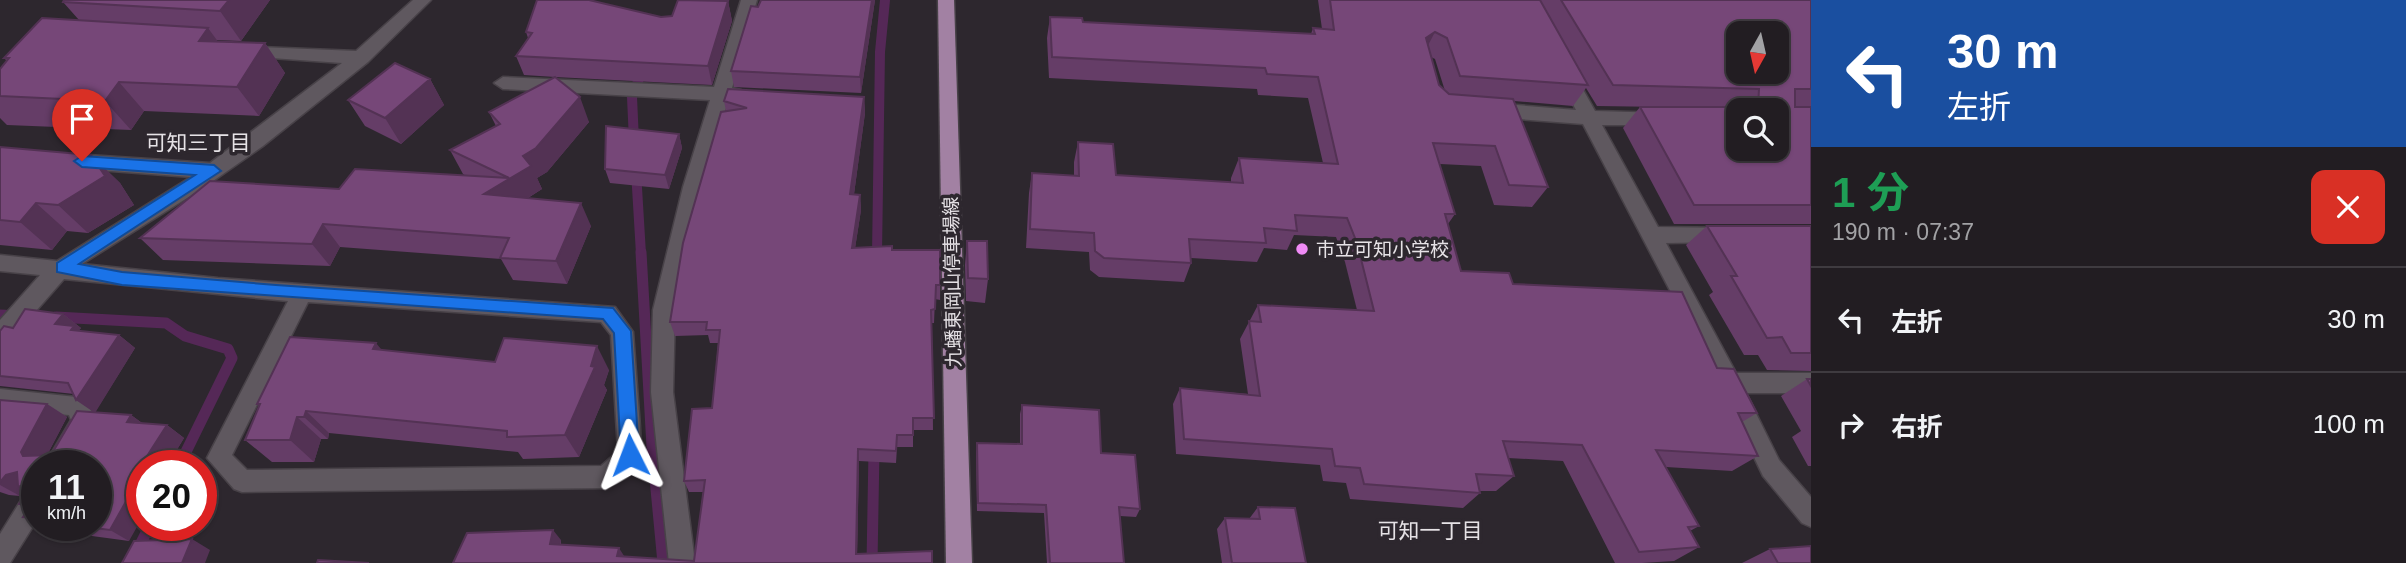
<!DOCTYPE html>
<html lang="ja">
<meta charset="utf-8">
<style>
body{margin:0;font-family:Helvetica,"Noto Sans JP",sans-serif;background:#2a262a;color:#f1f3f6;height:100vh;display:flex;flex-direction:column;font-size:26px;white-space:nowrap}
*{box-sizing:border-box;margin:0}
p{font-size:23px;color:#a2a2a5}
.icon{flex:none;width:38px;height:38px;fill:none;stroke:currentColor;stroke-width:2;stroke-linecap:round;stroke-linejoin:round}
.map{position:relative;flex:1;overflow:hidden}
.drawer{display:flex;flex-direction:column;background:#221d22;width:595px}
.drawer>*{flex:none}
.banner{background:#1a4fa0;color:#fff;overflow:hidden}
.needle{width:46px;rotate:188deg}
.fabs{position:absolute;left:1726px;top:21px;display:grid;gap:14px}
.fabs a{display:grid;place-items:center;width:63px;height:63px;border-radius:14px;background:#221d22;box-shadow:0 2px 5px #0004,0 0 0 2px #3f3b40;font-size:35px}
.speed{position:absolute;left:21px;top:450px;display:flex;gap:14px;font-size:35px;font-weight:700;text-align:center}
.speed>*{display:grid;place-content:center;width:91px;height:91px;border-radius:50%;background:#221d22;box-shadow:0 2px 5px #0004,0 0 0 2px #3f3b40;line-height:1}
.speed small{font-size:18px;font-weight:400}
.speed .limit{border:10px solid #d22;background:#fff;color:#111}
.pin{position:absolute;display:grid;place-items:center;width:60px;height:60px;color:#fff;margin:-72px -30px;border-radius:50% 50% 50% 0;rotate:-45deg;box-shadow:0 0 7px #0007}
.pin .icon{rotate:45deg}
.me{position:absolute;width:77px;margin:-38px;rotate:357deg;stroke-linejoin:round;filter:drop-shadow(0 0 5px #0008)}
.turn{display:flex;align-items:center;gap:24px;height:147px;padding:0 21px;font-size:32px}
.turn .icon{width:91px;height:91px;stroke-width:2.5}
.turn b{display:block;font-size:49px;line-height:60px}
.round{display:grid;place-items:center;flex:none;width:74px;height:74px;border-radius:14px;background:#2a262a}
.overview{display:flex;align-items:center;justify-content:space-between;height:119px;padding:0 21px}
h1{font-size:42px;font-weight:700;line-height:52px;color:#1e9e55}
ul{padding:0;list-style:none}
li{display:flex;align-items:center;gap:21px;height:105px;padding:0 21px;border-top:2px solid #3f3b40}
li div{flex:1}
li b{display:block;font-size:26px}
li em{font-style:normal}
main{display:flex;flex:1;min-height:0}
.map>svg:first-child{display:block}
.lines{fill:none;stroke-linecap:round;stroke-linejoin:round}
.stream-far1{stroke:#552857;stroke-width:10}
.stream{stroke:#552857;stroke-width:11}
.minor-casing{stroke:#484248;stroke-width:3}
.major-casing{stroke:#484248;stroke-width:3}
.minor{fill:#5f585f;fill-rule:evenodd}
.major{fill:#a281a3;fill-rule:evenodd}
.wall{fill:#653d67;fill-rule:evenodd}
.shaded-wall{fill:#533254}
.building{fill:#764778;stroke:#533254;stroke-width:2;fill-rule:evenodd}
.route{fill:#1a73e8;stroke:#114b97;stroke-width:2}
.poi-dot{fill:#f08bf6;stroke:#2d272e;stroke-width:2.5}
.labels{text-anchor:middle;stroke-width:7;stroke-linejoin:round;paint-order:stroke}
.poi-label{font-size:19px;fill:#e6e2e6;stroke:#2d272e;text-anchor:start}
.street-label{font-size:19px;fill:#e6e2e6;stroke:#2d272e}
.neighbourhood-label{font-size:21px;fill:#e6e2e6;stroke:#2d272e}
</style>
<main>
<div class="map">
<svg width="1811" height="563" viewBox="0 0 1811 563">
<rect width="100%" height="100%" fill="#2d272e"/>
<g class="lines">
<path class="stream-far1" d="M 634,141 L 632,97 L 643,68
M 636,171 L 641,254
M 877,254 L 880,52 L 885,0"/>
<path class="stream" d="M 641,252 L 652,447 L 663,563
M 877,259 L 877,252
M 0,315 L 19,316
M 56,317 L 166,323 L 185,336 L 228,349 L 232,358 L 179,466
M 131,563 L 150,525
M 872,563 L 874,450"/>
<g class="minor-casing">
<path id="minor" d="M 413,0 L 431,0 L 368,62 L 263,146 L 203,188 L 82,264 L 218,278 L 615,307 L 633,332 L 642,455 C 636,469 620,483 606,488 L 242,492 L 234,489 L 207,458 L 288,301 L 64,279 L 8,343 L 0,345 L 0,320 L 40,275 L 0,271 L 0,255 L 57,261 L 191,177 L 72,168 L 62,161 L 65,156 L 72,154 L 210,163 L 342,63 L 242,56 L 233,50 L 236,46 L 356,51 ZM 308,302 L 601,322 L 611,335 L 618,451 L 601,466 L 247,470 L 232,455 Z
M 741,0 L 757,0 L 732,88 L 741,90 L 744,95 L 741,100 L 728,101 L 703,187 L 675,310 L 673,392 L 695,563 L 669,563 L 651,392 L 653,310 L 683,187 L 710,100 L 503,89 L 494,83 L 503,77 L 714,87 Z
M 1565,66 L 1571,68 L 1595,111 L 1666,113 L 1668,118 L 1666,123 L 1659,125 L 1602,125 L 1658,227 L 1732,228 L 1735,234 L 1732,240 L 1725,242 L 1666,243 L 1736,373 L 1811,373 L 1811,393 L 1746,393 L 1779,460 L 1811,497 L 1811,527 L 1802,523 L 1763,476 L 1722,390 L 1583,124 L 1492,117 L 1483,110 L 1492,103 L 1576,110 L 1556,72 Z
M 0,389 L 86,398 L 95,421 L 69,466 L 44,466 L 71,420 L 69,415 L 0,409 Z
M 37,486 L 37,520 L 10,563 L 0,563 L 0,534 L 28,489 Z"/>
</g>
<g class="major-casing">
<path id="major" d="M 938,0 L 954,0 L 972,563 L 946,563 Z"/>
</g>
<use href="#minor" class="minor"/>
<use href="#major" class="major"/>
</g>
<path class="wall" d="M 270,0 L 241,41 L 216,40 L 217,41 L 265,43 L 285,73 L 259,116 L 144,111 L 131,130 L 7,125 L 0,118 L 0,69 L 7,61 L 4,58 L 79,20 L 63,2 Z
M 875,0 L 861,93 L 734,87 L 731,71 L 758,7 Z
M 1318,0 L 1811,0 L 1811,224 L 1674,224 L 1623,128 L 1640,107 L 1665,107 L 1597,106 L 1586,88 L 1573,106 L 1514,101 L 1548,187 L 1532,207 L 1494,205 L 1481,166 L 1440,164 L 1455,214 L 1448,224 L 1461,271 L 1513,284 L 1717,368 L 1757,413 L 1742,422 L 1758,456 L 1732,471 L 1666,467 L 1699,526 L 1690,531 L 1699,547 L 1674,561 L 1642,563 L 1615,563 L 1563,461 L 1508,458 L 1514,476 L 1496,491 L 1480,491 L 1480,493 L 1463,508 L 1350,499 L 1346,483 L 1323,481 L 1320,465 L 1176,454 L 1173,404 L 1180,388 L 1248,394 L 1240,339 L 1258,305 L 1357,310 L 1345,262 L 1336,237 L 1294,235 L 1287,250 L 1264,248 L 1257,262 L 1191,258 L 1191,263 L 1184,282 L 1099,277 L 1090,270 L 1089,252 L 1026,248 L 1029,193 L 1032,173 L 1074,176 L 1074,162 L 1078,142 L 1116,175 L 1231,182 L 1231,178 L 1239,158 L 1323,163 L 1308,98 L 1258,95 L 1257,89 L 1049,78 L 1047,38 L 1050,17 L 1083,22 L 1311,34 L 1313,28 L 1322,29 ZM 1431,57 L 1435,59 L 1445,91 L 1439,85 Z
M 728,1 L 732,21 L 712,85 L 555,77 L 589,122 L 547,172 L 537,178 L 542,189 L 528,198 L 591,226 L 567,284 L 513,280 L 501,259 L 340,247 L 330,266 L 163,260 L 140,238 L 339,189 L 466,176 L 463,174 L 450,150 L 496,126 L 489,112 L 555,77 L 524,75 L 516,56 L 528,38 L 526,32 L 672,16 Z
M 430,79 L 444,105 L 401,144 L 365,126 L 348,100 Z
M 864,97 L 865,113 L 854,194 L 860,195 L 861,210 L 855,248 L 892,250 L 940,285 L 940,300 L 935,299 L 934,323 L 932,323 L 933,430 L 913,430 L 913,447 L 897,447 L 896,463 L 859,461 L 857,554 L 932,563 L 453,563 L 561,540 L 561,545 L 625,557 L 694,561 L 703,492 L 689,492 L 684,481 L 712,408 L 718,343 L 710,343 L 708,335 L 675,336 L 670,322 L 726,111 L 724,101 Z
M 679,134 L 682,148 L 669,189 L 610,183 L 605,169 Z
M 0,147 L 91,155 L 120,183 L 134,205 L 88,233 L 67,231 L 52,250 L 0,245 Z
M 1707,226 L 1811,226 L 1811,371 L 1767,370 L 1758,355 L 1744,355 L 1709,295 L 1713,292 L 1686,245 Z
M 967,241 L 988,279 L 985,303 L 966,301 L 965,265 Z
M 63,314 L 81,328 L 79,330 L 81,331 L 119,335 L 135,348 L 95,412 L 131,415 L 142,423 L 167,425 L 184,438 L 167,466 L 142,466 L 129,541 L 92,536 L 82,531 L 45,528 L 39,525 L 96,525 L 37,466 L 37,524 L 23,517 L 28,509 L 19,504 L 28,491 L 25,490 L 20,496 L 9,495 L 0,492 L 0,400 L 47,404 L 67,417 L 47,455 L 51,455 L 94,412 L 76,400 L 74,394 L 0,386 L 0,331 Z
M 381,350 L 495,362 L 609,370 L 604,385 L 607,390 L 579,457 L 523,459 L 518,452 L 329,433 L 328,439 L 321,439 L 314,462 L 272,462 L 245,440 L 259,406 L 257,404 Z
M 1807,379 L 1811,379 L 1811,466 L 1808,466 L 1792,437 L 1801,431 L 1781,396 Z
M 1022,405 L 1101,453 L 1140,509 L 1136,517 L 1120,516 L 1124,563 L 1047,563 L 1044,513 L 977,511 L 976,452 L 977,443 L 1020,444 L 1020,414 Z
M 1258,507 L 1306,563 L 1222,563 L 1217,529 L 1225,518 L 1249,519 Z
M 1770,549 L 1811,563 L 1742,563 Z"/>
<path class="shaded-wall" d="M 229,0 L 270,0 L 241,41 L 220,11 Z
M 872,0 L 875,0 L 861,93 L 860,77 Z
M 728,1 L 732,21 L 712,85 L 708,66 Z
M 208,28 L 230,58 L 199,41 Z
M 1435,32 L 1424,53 L 1426,38 Z
M 265,43 L 285,73 L 259,116 L 237,87 Z
M 430,79 L 444,105 L 401,144 L 385,118 Z
M 119,82 L 144,111 L 131,130 L 105,101 Z
M 580,97 L 589,122 L 547,172 L 537,178 L 542,189 L 497,217 L 484,194 L 528,167 L 523,156 Z
M 864,97 L 865,113 L 852,209 L 850,194 Z
M 679,134 L 682,148 L 669,189 L 665,175 Z
M 91,155 L 120,183 L 134,205 L 88,233 L 58,205 Z
M 860,195 L 861,210 L 853,262 L 852,248 Z
M 36,203 L 67,231 L 52,250 L 20,222 Z
M 581,203 L 591,226 L 567,284 L 556,261 Z
M 323,224 L 340,247 L 330,266 L 312,244 Z
M 63,314 L 81,328 L 79,330 L 91,340 L 55,324 Z
M 119,335 L 135,348 L 95,413 L 76,400 Z
M 376,343 L 396,367 L 373,349 Z
M 597,346 L 609,370 L 604,385 L 607,390 L 579,457 L 565,435 Z
M 47,404 L 67,417 L 42,465 L 23,456 L 21,452 Z
M 306,411 L 329,433 L 328,439 L 304,417 Z
M 131,415 L 149,428 L 127,422 Z
M 297,417 L 321,439 L 314,462 L 290,440 Z
M 167,425 L 184,438 L 167,466 L 142,466 L 142,473 L 138,470 Z
M 858,449 L 859,461 L 857,563 L 856,554 Z
M 17,472 L 18,486 L 25,490 L 20,496 L 0,485 L 0,482 L 6,475 Z
M 142,473 L 142,518 L 129,541 L 110,530 Z
M 553,530 L 561,540 L 559,554 L 550,544 Z
M 192,539 L 210,550 L 205,563 L 182,563 Z
M 619,548 L 626,559 L 617,556 Z"/>
<path class="building" d="M 64,0 L 229,0 L 220,11 L 63,2 Z
M 537,0 L 589,0 L 661,17 L 672,16 L 678,0 L 728,1 L 708,66 L 516,56 L 532,33 L 526,32 Z
M 761,0 L 872,0 L 860,77 L 731,71 L 751,6 L 758,7 Z
M 1330,0 L 1540,0 L 1588,85 L 1460,76 L 1447,38 L 1435,32 L 1426,38 L 1439,85 L 1449,94 L 1513,99 L 1548,187 L 1509,185 L 1495,146 L 1433,143 L 1455,214 L 1445,214 L 1461,271 L 1509,273 L 1513,284 L 1682,292 L 1717,368 L 1734,369 L 1757,413 L 1738,413 L 1758,456 L 1656,450 L 1699,526 L 1688,527 L 1699,547 L 1639,552 L 1582,445 L 1503,441 L 1514,476 L 1476,474 L 1480,493 L 1364,484 L 1360,468 L 1335,466 L 1332,449 L 1184,439 L 1180,388 L 1260,396 L 1249,321 L 1261,322 L 1258,305 L 1374,311 L 1357,243 L 1347,218 L 1295,215 L 1297,231 L 1264,228 L 1266,243 L 1189,239 L 1191,263 L 1104,258 L 1095,251 L 1094,233 L 1030,229 L 1032,173 L 1079,176 L 1078,142 L 1113,144 L 1116,175 L 1243,183 L 1239,158 L 1338,164 L 1318,77 L 1267,74 L 1265,68 L 1052,57 L 1050,17 L 1082,18 L 1083,22 L 1315,34 L 1313,28 L 1334,30 Z
M 1561,0 L 1811,0 L 1811,89 L 1795,89 L 1795,107 L 1811,107 L 1811,205 L 1694,205 L 1640,107 L 1758,107 L 1759,89 L 1613,85 ZM 1738,33 L 1776,33 L 1776,72 L 1738,72 ZM 1738,110 L 1776,110 L 1776,149 L 1738,149 Z
M 42,18 L 208,28 L 199,41 L 265,43 L 237,87 L 119,82 L 105,101 L 0,96 L 0,69 L 9,58 L 4,58 Z
M 395,63 L 430,79 L 385,118 L 348,100 Z
M 555,77 L 580,97 L 536,148 L 523,156 L 531,166 L 484,194 L 581,203 L 556,261 L 500,258 L 509,238 L 323,224 L 312,244 L 140,238 L 210,181 L 339,189 L 355,169 L 509,178 L 450,150 L 500,124 L 489,112 Z
M 728,89 L 864,97 L 850,194 L 860,195 L 852,248 L 892,246 L 892,250 L 940,250 L 940,285 L 936,285 L 935,309 L 931,310 L 934,418 L 913,418 L 913,435 L 897,435 L 896,451 L 858,449 L 856,554 L 932,551 L 932,563 L 453,563 L 467,533 L 553,530 L 550,544 L 619,548 L 617,556 L 694,561 L 705,480 L 684,481 L 692,409 L 712,408 L 720,330 L 706,330 L 707,322 L 670,322 L 683,243 L 721,112 L 747,108 L 724,101 Z
M 606,126 L 679,134 L 665,175 L 605,169 Z
M 0,147 L 91,155 L 105,176 L 58,205 L 36,203 L 20,222 L 0,220 Z
M 1707,226 L 1811,226 L 1811,353 L 1791,353 L 1782,337 L 1767,338 L 1731,276 L 1737,276 Z
M 967,241 L 987,241 L 988,279 L 968,278 Z
M 25,309 L 63,314 L 55,324 L 74,326 L 71,330 L 119,335 L 76,400 L 68,383 L 0,376 L 0,331 L 4,326 L 13,328 Z
M 290,337 L 376,343 L 373,349 L 495,362 L 504,338 L 597,346 L 591,366 L 595,367 L 565,435 L 507,437 L 507,431 L 306,411 L 304,417 L 297,417 L 290,440 L 245,440 L 260,404 L 257,404 Z
M 1807,379 L 1811,379 L 1811,386 Z
M 0,400 L 47,404 L 21,452 L 23,456 L 51,455 L 77,411 L 131,415 L 127,422 L 167,425 L 138,470 L 142,471 L 142,473 L 110,530 L 71,525 L 96,525 L 96,466 L 37,466 L 37,518 L 23,517 L 31,505 L 19,504 L 30,487 L 18,486 L 17,472 L 6,475 L 0,482 Z
M 1022,405 L 1099,410 L 1101,453 L 1135,455 L 1140,509 L 1119,507 L 1124,563 L 1050,563 L 1046,505 L 978,503 L 977,443 L 1022,444 Z
M 1258,507 L 1295,508 L 1306,563 L 1232,563 L 1225,518 L 1260,519 Z
M 192,539 L 182,563 L 122,563 L 134,541 Z
M 1811,546 L 1811,563 L 1778,563 L 1770,549 Z
M 318,560 L 369,563 L 317,563 Z"/>
<path class="route" d="M 82,156 L 214,165 L 221,171 L 79,264 L 122,272 L 276,285 L 613,308 L 631,331 L 639,455 L 636,461 L 630,463 L 624,461 L 621,455 L 614,333 L 603,319 L 122,285 L 57,272 L 57,263 L 195,175 L 82,167 L 74,161 Z"/>
<circle class="poi-dot" cx="1302" cy="249" r="7"/>
<g class="labels">
<g class="poi-label">
<text x="1316" y="256">市立可知小学校</text>
</g>
<g class="street-label">
<text transform="translate(952 282) rotate(-91)" y="7">九蟠東岡山停車場線</text>
</g>
<g class="neighbourhood-label">
<text x="198" y="150">可知三丁目</text>
<text x="1430" y="538">可知一丁目</text>
</g>
</g>
</svg>
<div class="fabs">
<a><svg class="needle" viewBox="-14 -14 28 28"><path d="M0-13l5 13h-10z" fill="#e53935"/><path d="M0 13l5-13h-10z" fill="#a2a2a5"/></svg></a>
<a><svg class="icon" aria-label="search" viewBox="0 0 24 24"><circle cx="10" cy="10" r="6"/><path d="M15 15l6 6"/></svg></a>
</div>
<div class="speed"><div>11<small>km/h</small></div><div class="limit">20</div></div>
<div class="pin" style="left:82px;top:161px;background:#d93025"><svg class="icon" aria-label="arrive" viewBox="0 0 24 24"><path d="M6 21V4h12l-3 4 3 4H6"/></svg></div>
<svg class="me" style="left:630px;top:455px" viewBox="-20 -20 40 40"><path d="M0-17L14 15 0 8-14 15z" fill="#1a73e8" stroke="#fff" stroke-width="4"/></svg>
</div>
<section class="drawer">
<div class="banner">
<div class="turn"><svg class="icon" aria-label="left" viewBox="0 0 24 24"><path d="M17 20v-9H6M10 6l-5 5 5 5"/></svg><div><b>30 m</b>左折</div></div>
</div>
<div class="overview"><div><h1>1 分</h1><p>190 m · 07:37</p></div><a class="round" style="background:#d93025;color:#fff"><svg class="icon" aria-label="close" viewBox="0 0 24 24"><path d="M6 6l12 12M18 6L6 18"/></svg></a></div>
<ul>
<li><svg class="icon" aria-label="left" viewBox="0 0 24 24"><path d="M17 20v-9H6M10 6l-5 5 5 5"/></svg><div><b>左折</b></div><em>30 m</em></li>
<li><svg class="icon" aria-label="right" viewBox="0 0 24 24"><path d="M7 20v-9h11M14 6l5 5-5 5"/></svg><div><b>右折</b></div><em>100 m</em></li>
</ul>
</section>
</main>
